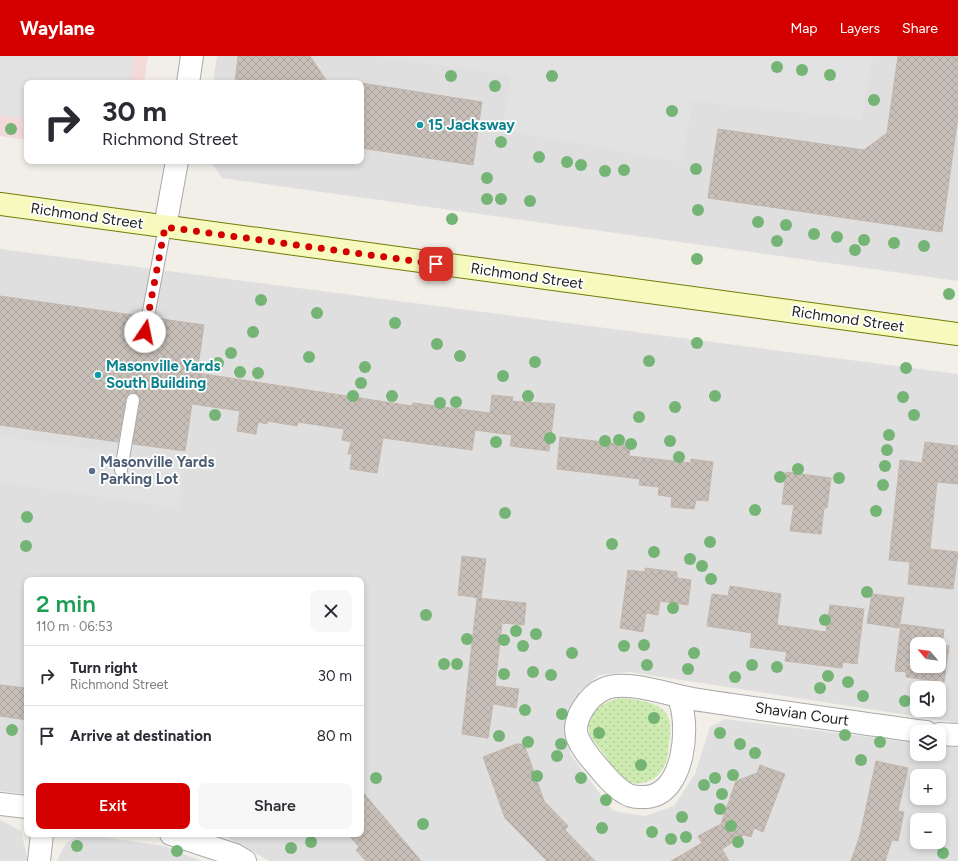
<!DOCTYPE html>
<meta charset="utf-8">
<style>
body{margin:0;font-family:Figtree,sans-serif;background:#f7f7f7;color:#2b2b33;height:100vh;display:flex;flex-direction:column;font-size:15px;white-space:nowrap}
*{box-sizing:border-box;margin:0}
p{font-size:13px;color:#7c7c81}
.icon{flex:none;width:22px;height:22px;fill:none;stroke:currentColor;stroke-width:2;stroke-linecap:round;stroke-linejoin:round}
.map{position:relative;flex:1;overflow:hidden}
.sheet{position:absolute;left:24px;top:521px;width:340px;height:260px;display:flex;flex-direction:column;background:#fff;border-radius:8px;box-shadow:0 2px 6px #0003}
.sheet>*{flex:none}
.banner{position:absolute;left:24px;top:24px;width:340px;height:84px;border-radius:8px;box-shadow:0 2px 6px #0003;background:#fff;color:#2b2b33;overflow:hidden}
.needle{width:26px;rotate:299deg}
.controls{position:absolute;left:910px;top:581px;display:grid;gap:8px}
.controls a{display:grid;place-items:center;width:36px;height:36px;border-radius:8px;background:#fff;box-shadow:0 2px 6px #0003;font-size:20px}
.pin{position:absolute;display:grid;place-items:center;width:34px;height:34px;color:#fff;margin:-17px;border-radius:8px;box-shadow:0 2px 6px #0006}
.me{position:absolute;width:44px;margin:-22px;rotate:11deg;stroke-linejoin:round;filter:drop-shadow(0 0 3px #0008)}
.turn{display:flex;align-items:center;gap:14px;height:84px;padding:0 12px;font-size:18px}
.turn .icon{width:52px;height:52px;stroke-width:2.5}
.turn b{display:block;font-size:28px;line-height:34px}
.round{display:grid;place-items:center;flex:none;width:42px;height:42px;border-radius:8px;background:#f7f7f7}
.headline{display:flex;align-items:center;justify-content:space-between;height:68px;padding:0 12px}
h1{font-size:24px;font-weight:600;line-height:30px;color:#1e9e55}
.action{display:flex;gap:8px;margin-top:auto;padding:8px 12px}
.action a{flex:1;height:46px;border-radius:8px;background:#d40000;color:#fff;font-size:16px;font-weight:600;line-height:46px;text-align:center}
.action a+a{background:#f7f7f7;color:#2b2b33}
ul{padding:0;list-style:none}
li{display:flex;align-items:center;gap:12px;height:60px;padding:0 12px;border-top:1px solid #e1e1e2}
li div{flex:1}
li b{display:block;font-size:15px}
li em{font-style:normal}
header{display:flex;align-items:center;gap:24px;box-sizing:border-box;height:56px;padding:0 20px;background:#d40000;color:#fff}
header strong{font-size:19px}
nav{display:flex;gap:22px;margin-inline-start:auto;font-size:14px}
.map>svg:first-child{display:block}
.residential{fill:#e0dfdf;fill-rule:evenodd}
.commercial{fill:#f2dad9}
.grass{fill:url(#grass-dots)}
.parking{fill:#e2e2e2}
.building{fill:url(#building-cross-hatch);stroke:#c4b6ab;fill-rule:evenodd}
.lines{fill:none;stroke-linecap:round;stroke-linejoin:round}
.lane-casing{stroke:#a9a9a9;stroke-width:14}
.street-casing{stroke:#a9a9a9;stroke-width:24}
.secondary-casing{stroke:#707d05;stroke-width:24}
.lane{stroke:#fff;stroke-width:12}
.street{stroke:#fff;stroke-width:22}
.secondary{stroke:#f7fabf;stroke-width:22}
.tree{fill:#74b475}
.route{stroke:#d40000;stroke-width:7;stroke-dasharray:0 12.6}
.culture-dot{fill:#0f9aa8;stroke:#fff;stroke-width:1.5}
.service-dot{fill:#5c6f8a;stroke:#fff;stroke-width:1.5}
.labels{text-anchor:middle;stroke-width:3.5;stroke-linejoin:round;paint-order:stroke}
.culture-label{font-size:15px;font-weight:bold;fill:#0d838f;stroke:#fff;text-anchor:start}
.street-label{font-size:15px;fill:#222;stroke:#fff}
.service-label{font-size:15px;font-weight:bold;fill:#4e5e75;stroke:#fff;text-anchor:start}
</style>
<header>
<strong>Waylane</strong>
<nav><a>Map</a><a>Layers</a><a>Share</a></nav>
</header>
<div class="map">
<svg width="958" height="805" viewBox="0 0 958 805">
<defs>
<pattern id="grass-dots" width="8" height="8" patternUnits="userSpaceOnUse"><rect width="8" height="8" fill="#cdebb0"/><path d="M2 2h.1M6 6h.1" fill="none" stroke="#b0c997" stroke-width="1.8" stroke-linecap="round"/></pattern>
<pattern id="building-cross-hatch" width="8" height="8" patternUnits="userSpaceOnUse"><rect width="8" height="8" fill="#c7bfb8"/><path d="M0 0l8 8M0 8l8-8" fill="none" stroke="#aba49e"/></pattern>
</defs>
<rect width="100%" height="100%" fill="#f2efe9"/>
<path class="residential" d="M 217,0 L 958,0 L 958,225 L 222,122 L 210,105 L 361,105 L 361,27 L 213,27 Z
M 0,193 L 958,318 L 958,667 L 630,616 L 599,619 L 580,635 L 569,661 L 570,698 L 613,755 L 645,760 L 674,750 L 695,718 L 710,671 L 725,663 L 917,687 L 917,698 L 939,698 L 939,689 L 958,692 L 958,805 L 270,805 L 221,778 L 361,778 L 361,524 L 27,524 L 27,738 L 0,735 ZM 917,588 L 939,588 L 939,610 L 917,610 ZM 917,632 L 939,632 L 939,654 L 917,654 ZM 917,720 L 939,720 L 939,742 L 917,742 ZM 917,764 L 939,764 L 939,786 L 917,786 Z
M 0,764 L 21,775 L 28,805 L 0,805 Z
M 82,778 L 164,790 L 201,805 L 57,805 L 66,787 Z"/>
<path class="commercial" d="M 0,0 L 148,0 L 144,27 L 27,27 L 27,84 L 0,80 Z"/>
<path class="grass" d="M 620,642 C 634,643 659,645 667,659 C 672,667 670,678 669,686 C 668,700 667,710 657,720 C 652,725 639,729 632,727 C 621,723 615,712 608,704 C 604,697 598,691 593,684 C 579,661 600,646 620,642 Z"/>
<path class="parking" d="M 0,0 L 134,0 L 130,27 L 27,27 L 27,63 L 0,59 Z
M 373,0 L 873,0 L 861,63 L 692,45 L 682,106 L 503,74 L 511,19 Z
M 0,380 L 185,407 L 179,452 L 0,426 Z"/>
<path class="building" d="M 238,0 L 310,0 L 328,27 L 235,27 Z
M 898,0 L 958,0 L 958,60 L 942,176 L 708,142 L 718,73 L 864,94 L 887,77 Z
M 361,27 L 482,46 L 473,109 L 361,92 Z
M 0,240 L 140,260 L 138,278 L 144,283 L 151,281 L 155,262 L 204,269 L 197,317 L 412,350 L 413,347 L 490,357 L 492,339 L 513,341 L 512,345 L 555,348 L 549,395 L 510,390 L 512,379 L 475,374 L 472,394 L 383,382 L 377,417 L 350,413 L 352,398 L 348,398 L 351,386 L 342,384 L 344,373 L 298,366 L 297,370 L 267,365 L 267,368 L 258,366 L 256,378 L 237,375 L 240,355 L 192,348 L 185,395 L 133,388 L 140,345 L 138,339 L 134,337 L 130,337 L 126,342 L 118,386 L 0,369 Z
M 560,381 L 630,389 L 629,400 L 691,407 L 691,403 L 713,406 L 708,445 L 696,444 L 694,453 L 671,451 L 672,441 L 658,439 L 659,431 L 639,429 L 640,423 L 557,413 Z
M 925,386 L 958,390 L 958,428 L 937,426 L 930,493 L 958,496 L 953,533 L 908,528 L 910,506 L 889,504 L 900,404 L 922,407 Z
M 786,416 L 831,422 L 827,452 L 824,452 L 821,478 L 790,475 L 794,449 L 782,448 Z
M 462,500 L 486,503 L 481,542 L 458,539 Z
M 645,512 L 677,516 L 677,522 L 691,524 L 688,549 L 660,545 L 658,559 L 646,557 L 643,576 L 620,572 L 628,514 L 645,516 Z
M 730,530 L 781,538 L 777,569 L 826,576 L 830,549 L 864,553 L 857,608 L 843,606 L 842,612 L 785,605 L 787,596 L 750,591 L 752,577 L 707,570 L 712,538 L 728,540 Z
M 872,538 L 904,542 L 899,572 L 867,567 Z
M 477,542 L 526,547 L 524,569 L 502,567 L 495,630 L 519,633 L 516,652 L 493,648 L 488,682 L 462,678 Z
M 901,568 L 944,574 L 942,589 L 949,590 L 944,626 L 906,621 L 906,616 L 895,615 ZM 917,588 L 939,588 L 939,610 L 917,610 Z
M 0,629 L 27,632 L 27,664 L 0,660 Z
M 516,688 L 524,688 L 544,745 L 568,770 L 565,774 L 595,805 L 547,805 L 505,762 L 483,701 Z
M 876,705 L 908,712 L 898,755 L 904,756 L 898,785 L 892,784 L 885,805 L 851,805 L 860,779 Z
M 760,709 L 785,718 L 763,776 L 754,772 L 751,781 L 744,779 L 722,793 L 729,805 L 671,805 L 702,787 L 698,780 L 721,768 L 736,725 L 757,717 Z
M 361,734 L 421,805 L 366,805 L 356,794 L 359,791 L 348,778 L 361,778 Z"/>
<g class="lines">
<g class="lane-casing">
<path id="lane" d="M 145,276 L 165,171
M 121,414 L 133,344"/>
</g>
<g class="street-casing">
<path id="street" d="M 188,27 L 192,0
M 165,171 L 177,105
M 678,640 C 691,667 685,740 645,741 C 638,741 630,741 625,737 C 616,732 609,724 603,717 C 593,705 582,694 577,680 C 572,663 589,639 604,633 C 626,623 669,639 693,643 C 771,655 849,665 926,676
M 939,678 L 958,679
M 0,748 L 27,751
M 171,778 L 235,799 L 245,805
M 39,805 L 42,778"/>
</g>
<g class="secondary-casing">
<path id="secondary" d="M 0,148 L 958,278"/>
</g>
<use href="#lane" class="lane"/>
<use href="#street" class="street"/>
<use href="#secondary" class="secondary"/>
</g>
<g class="tree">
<circle cx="777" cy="11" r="6"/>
<circle cx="802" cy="14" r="6"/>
<circle cx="830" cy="19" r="6"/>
<circle cx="451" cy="20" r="6"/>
<circle cx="552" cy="20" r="6"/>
<circle cx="495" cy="30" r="6"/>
<circle cx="874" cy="44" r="6"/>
<circle cx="672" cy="55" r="6"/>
<circle cx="11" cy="73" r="6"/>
<circle cx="501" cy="86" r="6"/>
<circle cx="539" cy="101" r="6"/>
<circle cx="567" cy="106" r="6"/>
<circle cx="581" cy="109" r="6"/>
<circle cx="696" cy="113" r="6"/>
<circle cx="624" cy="114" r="6"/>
<circle cx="605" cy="115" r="6"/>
<circle cx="487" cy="122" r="6"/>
<circle cx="487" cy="143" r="6"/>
<circle cx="501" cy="143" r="6"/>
<circle cx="530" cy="145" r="6"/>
<circle cx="698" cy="154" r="6"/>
<circle cx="452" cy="163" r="6"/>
<circle cx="758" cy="166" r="6"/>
<circle cx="786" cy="169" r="6"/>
<circle cx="814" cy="178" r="6"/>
<circle cx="837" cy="181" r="6"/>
<circle cx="864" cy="184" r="6"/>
<circle cx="777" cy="185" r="6"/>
<circle cx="894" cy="187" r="6"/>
<circle cx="924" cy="190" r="6"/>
<circle cx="855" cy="194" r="6"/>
<circle cx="697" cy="203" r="6"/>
<circle cx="949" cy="238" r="6"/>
<circle cx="261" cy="244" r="6"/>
<circle cx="317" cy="257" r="6"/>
<circle cx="395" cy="267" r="6"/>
<circle cx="253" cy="276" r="6"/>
<circle cx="697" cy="287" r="6"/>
<circle cx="437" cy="288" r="6"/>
<circle cx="231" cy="297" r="6"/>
<circle cx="460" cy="300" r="6"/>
<circle cx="309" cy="301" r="6"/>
<circle cx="649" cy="305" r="6"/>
<circle cx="535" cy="306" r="6"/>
<circle cx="218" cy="307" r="6"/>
<circle cx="365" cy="311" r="6"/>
<circle cx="906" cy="312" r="6"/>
<circle cx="240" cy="316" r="6"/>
<circle cx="258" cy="317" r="6"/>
<circle cx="503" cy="320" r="6"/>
<circle cx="361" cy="327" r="6"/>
<circle cx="353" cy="340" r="6"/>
<circle cx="392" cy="340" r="6"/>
<circle cx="528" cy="340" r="6"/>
<circle cx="715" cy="340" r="6"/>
<circle cx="903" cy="341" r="6"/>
<circle cx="456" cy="346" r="6"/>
<circle cx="440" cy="347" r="6"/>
<circle cx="675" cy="351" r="6"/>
<circle cx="215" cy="359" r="6"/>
<circle cx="914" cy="359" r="6"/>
<circle cx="639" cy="361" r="6"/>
<circle cx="889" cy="379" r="6"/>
<circle cx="550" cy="382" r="6"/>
<circle cx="619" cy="384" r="6"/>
<circle cx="605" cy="385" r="6"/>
<circle cx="670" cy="385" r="6"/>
<circle cx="496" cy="386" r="6"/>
<circle cx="631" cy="388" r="6"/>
<circle cx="887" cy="394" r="6"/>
<circle cx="679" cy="401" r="6"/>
<circle cx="885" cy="410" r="6"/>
<circle cx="798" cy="413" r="6"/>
<circle cx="780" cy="421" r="6"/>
<circle cx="839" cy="422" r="6"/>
<circle cx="883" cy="429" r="6"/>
<circle cx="755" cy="454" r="6"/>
<circle cx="876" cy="455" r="6"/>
<circle cx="505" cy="457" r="6"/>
<circle cx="27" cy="461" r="6"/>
<circle cx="710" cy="486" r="6"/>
<circle cx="612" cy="488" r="6"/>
<circle cx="26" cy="490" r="6"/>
<circle cx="654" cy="496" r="6"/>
<circle cx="690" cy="503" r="6"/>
<circle cx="702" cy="510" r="6"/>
<circle cx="711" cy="523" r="6"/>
<circle cx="867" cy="536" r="6"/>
<circle cx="673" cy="552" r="6"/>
<circle cx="426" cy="559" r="6"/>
<circle cx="825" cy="564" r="6"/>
<circle cx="516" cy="575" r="6"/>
<circle cx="536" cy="578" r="6"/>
<circle cx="467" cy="583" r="6"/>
<circle cx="504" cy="584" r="6"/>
<circle cx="644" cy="589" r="6"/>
<circle cx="523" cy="590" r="6"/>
<circle cx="624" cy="590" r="6"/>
<circle cx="572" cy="597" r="6"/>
<circle cx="694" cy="597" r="6"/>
<circle cx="444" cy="608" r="6"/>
<circle cx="457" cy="608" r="6"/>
<circle cx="647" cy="609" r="6"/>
<circle cx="752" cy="609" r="6"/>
<circle cx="777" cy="611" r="6"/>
<circle cx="688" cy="613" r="6"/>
<circle cx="533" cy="616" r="6"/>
<circle cx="504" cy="618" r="6"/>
<circle cx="551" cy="619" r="6"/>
<circle cx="828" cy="620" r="6"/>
<circle cx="735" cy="621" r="6"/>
<circle cx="848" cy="626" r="6"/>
<circle cx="820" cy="632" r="6"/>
<circle cx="863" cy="640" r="6"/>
<circle cx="905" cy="645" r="6"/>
<circle cx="525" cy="654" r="6"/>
<circle cx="562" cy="658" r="6"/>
<circle cx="654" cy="662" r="6"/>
<circle cx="12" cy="674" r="6"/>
<circle cx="599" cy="677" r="6"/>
<circle cx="720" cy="677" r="6"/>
<circle cx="845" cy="679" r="6"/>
<circle cx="499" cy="680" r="6"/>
<circle cx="528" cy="686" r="6"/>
<circle cx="880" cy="686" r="6"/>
<circle cx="561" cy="688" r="6"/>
<circle cx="740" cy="688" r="6"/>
<circle cx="755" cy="697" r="6"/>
<circle cx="557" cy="700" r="6"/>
<circle cx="861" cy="704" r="6"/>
<circle cx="641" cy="709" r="6"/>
<circle cx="733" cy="719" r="6"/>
<circle cx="537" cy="720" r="6"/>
<circle cx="376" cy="722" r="6"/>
<circle cx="581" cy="722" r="6"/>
<circle cx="715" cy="722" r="6"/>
<circle cx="704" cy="729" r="6"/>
<circle cx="722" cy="738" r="6"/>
<circle cx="606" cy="744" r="6"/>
<circle cx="720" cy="753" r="6"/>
<circle cx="682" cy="761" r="6"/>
<circle cx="423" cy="768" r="6"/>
<circle cx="731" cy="770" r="6"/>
<circle cx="602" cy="772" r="6"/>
<circle cx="652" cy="776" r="6"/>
<circle cx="686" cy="781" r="6"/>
<circle cx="671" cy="783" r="6"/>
<circle cx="311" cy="786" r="6"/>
<circle cx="738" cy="786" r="6"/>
<circle cx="77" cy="790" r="6"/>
<circle cx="291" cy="792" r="6"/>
<circle cx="177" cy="795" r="6"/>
<circle cx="943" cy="797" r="6"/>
</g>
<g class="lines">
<path class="route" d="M 145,276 L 165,171 L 436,208"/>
</g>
<g class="culture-dot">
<circle cx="420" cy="69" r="4"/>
<circle cx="98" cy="319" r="4"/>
</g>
<circle class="service-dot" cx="92" cy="415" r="4"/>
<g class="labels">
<g class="culture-label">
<text x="428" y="74">15 Jacksway</text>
<text x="106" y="315">Masonville Yards<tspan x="106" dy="17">South Building</tspan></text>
</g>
<g class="street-label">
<text transform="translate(87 160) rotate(8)" y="5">Richmond Street</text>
<text transform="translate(527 220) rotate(8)" y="5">Richmond Street</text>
<text transform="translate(848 263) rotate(8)" y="5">Richmond Street</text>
<text transform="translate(802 658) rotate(8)" y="5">Shavian Court</text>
</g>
<g class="service-label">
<text x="100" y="411">Masonville Yards<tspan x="100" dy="17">Parking Lot</tspan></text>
</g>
</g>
</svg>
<div class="controls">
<a><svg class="needle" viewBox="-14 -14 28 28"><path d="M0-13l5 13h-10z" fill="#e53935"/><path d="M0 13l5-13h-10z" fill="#7c7c81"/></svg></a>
<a><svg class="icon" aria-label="sound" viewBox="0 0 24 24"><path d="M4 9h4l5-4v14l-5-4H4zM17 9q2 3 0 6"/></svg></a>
<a><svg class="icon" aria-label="layers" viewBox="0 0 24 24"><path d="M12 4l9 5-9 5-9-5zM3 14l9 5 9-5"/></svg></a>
<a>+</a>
<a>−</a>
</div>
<div class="pin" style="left:436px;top:208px;background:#d93025"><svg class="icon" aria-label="arrive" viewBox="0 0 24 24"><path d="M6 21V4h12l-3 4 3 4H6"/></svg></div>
<svg class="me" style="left:145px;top:276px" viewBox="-20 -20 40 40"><circle r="19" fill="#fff"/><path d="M0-13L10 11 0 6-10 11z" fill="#d40000"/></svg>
<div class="banner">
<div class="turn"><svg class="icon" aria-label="right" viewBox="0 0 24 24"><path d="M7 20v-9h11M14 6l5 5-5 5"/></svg><div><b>30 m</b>Richmond Street</div></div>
</div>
<section class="sheet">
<div class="headline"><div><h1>2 min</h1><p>110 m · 06:53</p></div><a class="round"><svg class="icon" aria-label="close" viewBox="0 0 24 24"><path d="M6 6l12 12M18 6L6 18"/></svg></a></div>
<ul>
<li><svg class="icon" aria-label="right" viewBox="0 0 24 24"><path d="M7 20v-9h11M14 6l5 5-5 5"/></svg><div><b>Turn right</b><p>Richmond Street</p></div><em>30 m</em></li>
<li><svg class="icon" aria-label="arrive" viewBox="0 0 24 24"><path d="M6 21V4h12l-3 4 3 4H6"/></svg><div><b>Arrive at destination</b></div><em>80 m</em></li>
</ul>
<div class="action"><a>Exit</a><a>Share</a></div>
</section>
</div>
